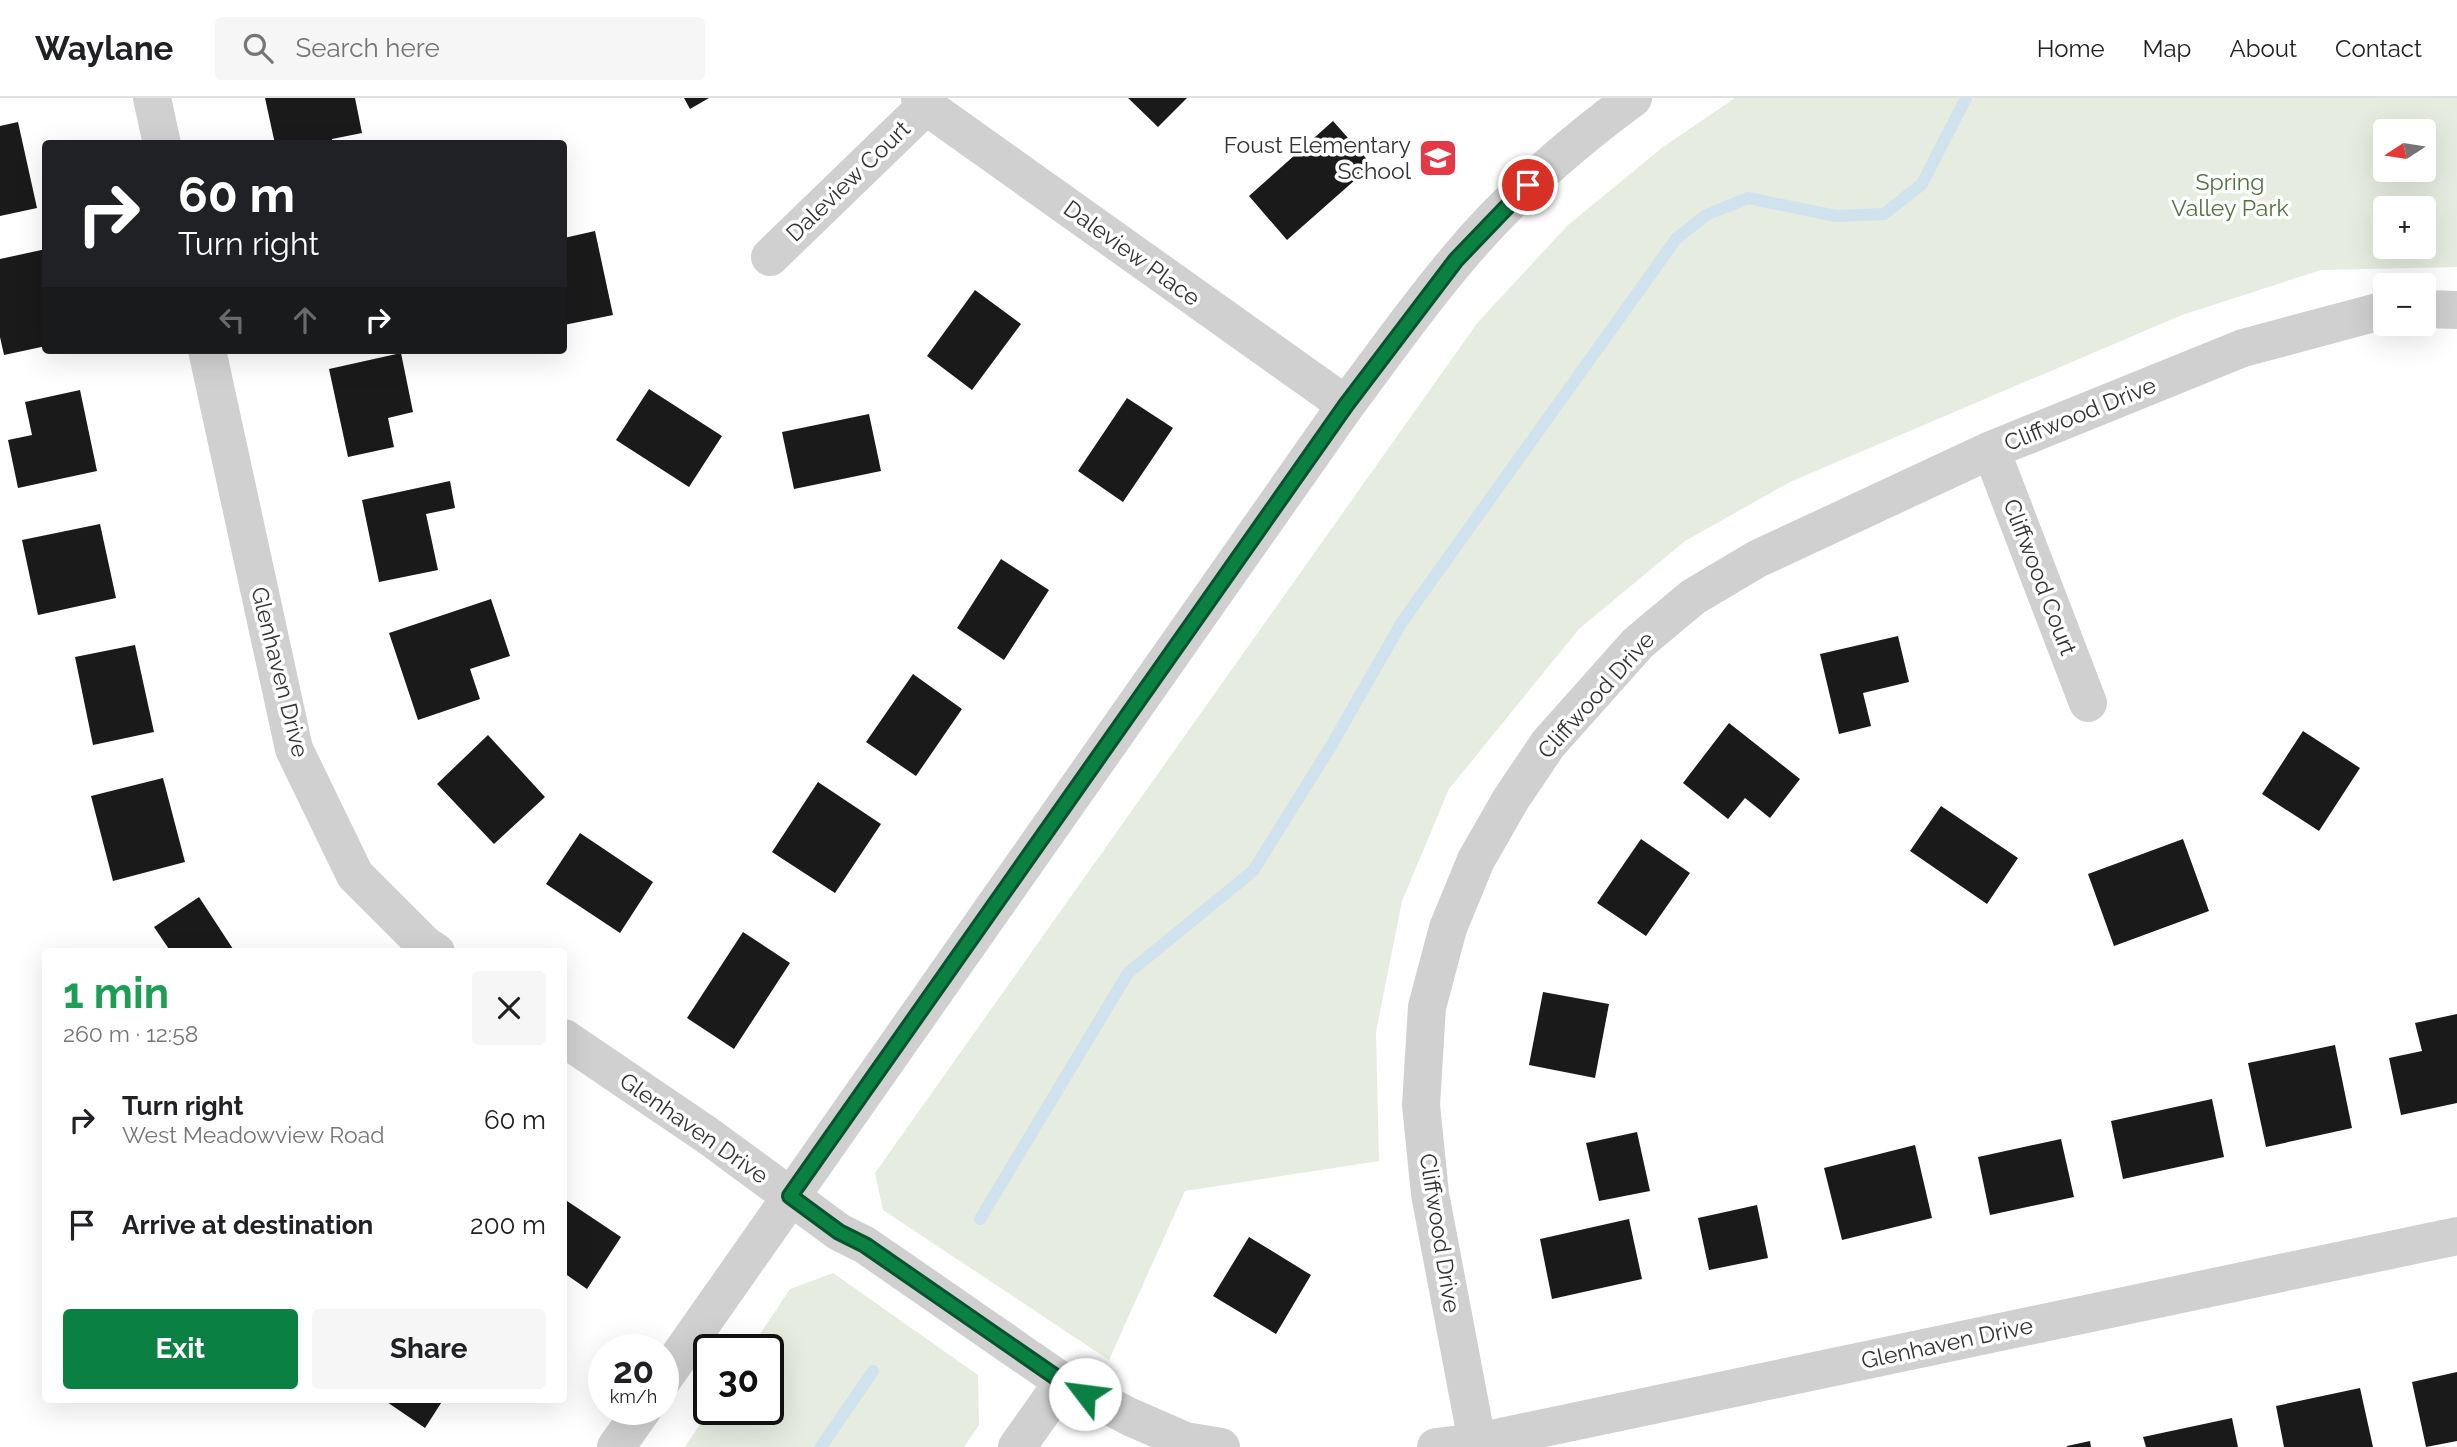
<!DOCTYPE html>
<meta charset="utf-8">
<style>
body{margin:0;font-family:Raleway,sans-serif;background:#f6f6f6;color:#202124;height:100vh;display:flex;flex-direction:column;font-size:26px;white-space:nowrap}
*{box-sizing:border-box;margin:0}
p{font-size:23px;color:#757577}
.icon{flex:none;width:38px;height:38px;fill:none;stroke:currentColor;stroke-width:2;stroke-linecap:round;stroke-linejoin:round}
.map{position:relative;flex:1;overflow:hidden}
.side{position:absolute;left:42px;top:850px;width:525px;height:455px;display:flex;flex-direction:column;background:#fff;border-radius:7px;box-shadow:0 7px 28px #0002}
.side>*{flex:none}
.top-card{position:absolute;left:42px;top:42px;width:525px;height:214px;border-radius:7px;box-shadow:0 7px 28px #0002;background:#202124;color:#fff;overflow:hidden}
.needle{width:46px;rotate:258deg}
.buttons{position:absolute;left:2373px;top:21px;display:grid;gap:14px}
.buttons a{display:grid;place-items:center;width:63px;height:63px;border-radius:7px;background:#fff;box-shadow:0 7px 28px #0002;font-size:35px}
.speed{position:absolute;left:588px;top:1236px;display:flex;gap:14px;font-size:35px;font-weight:700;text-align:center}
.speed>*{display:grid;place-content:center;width:91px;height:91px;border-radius:50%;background:#fff;box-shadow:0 7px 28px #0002;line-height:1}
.speed small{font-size:18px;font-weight:400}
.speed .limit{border:4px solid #111;border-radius:10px;background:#fff;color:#111}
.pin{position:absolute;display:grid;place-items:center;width:60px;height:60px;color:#fff;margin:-30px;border:4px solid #fff;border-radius:50%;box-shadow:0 2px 7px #0007}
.me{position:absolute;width:77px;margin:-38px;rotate:300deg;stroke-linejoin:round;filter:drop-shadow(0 0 5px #0008)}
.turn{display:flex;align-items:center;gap:24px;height:147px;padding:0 21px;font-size:32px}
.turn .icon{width:91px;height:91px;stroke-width:2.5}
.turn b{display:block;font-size:49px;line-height:60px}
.lanes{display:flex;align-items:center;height:66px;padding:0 21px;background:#0003;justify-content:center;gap:35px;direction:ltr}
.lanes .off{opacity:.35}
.round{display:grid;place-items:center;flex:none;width:74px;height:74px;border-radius:7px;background:#f6f6f6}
.headline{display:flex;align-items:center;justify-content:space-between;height:119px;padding:0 21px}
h1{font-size:42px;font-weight:700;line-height:52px;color:#1e9e55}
.action{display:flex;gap:14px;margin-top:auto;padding:14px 21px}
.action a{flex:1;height:80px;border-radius:7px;background:#0b8043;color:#fff;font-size:28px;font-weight:700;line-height:80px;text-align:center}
.action a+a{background:#f6f6f6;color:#202124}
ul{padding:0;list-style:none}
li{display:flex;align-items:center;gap:21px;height:105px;padding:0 21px}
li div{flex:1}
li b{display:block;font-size:26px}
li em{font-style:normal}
header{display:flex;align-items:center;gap:42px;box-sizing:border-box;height:98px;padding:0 35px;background:#fff;border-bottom:2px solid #e0e0e0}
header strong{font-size:33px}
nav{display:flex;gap:38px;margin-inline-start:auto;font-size:24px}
.search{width:490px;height:63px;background:#f6f6f6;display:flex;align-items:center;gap:18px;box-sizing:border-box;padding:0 24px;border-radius:7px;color:#757577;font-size:26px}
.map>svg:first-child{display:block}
.green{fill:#e6ecdf;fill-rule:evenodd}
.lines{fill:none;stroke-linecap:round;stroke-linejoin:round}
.stream{stroke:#cfe2ee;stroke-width:12}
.building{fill:#1a1a1a}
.minor{stroke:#d0d0d0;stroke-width:38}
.route-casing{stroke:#07532c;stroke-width:18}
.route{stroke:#0b8043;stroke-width:12}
.labels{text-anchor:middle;stroke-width:7;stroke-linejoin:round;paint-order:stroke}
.poi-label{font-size:23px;fill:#333;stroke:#fff;text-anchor:end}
.street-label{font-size:23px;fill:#333;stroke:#fff}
.park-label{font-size:23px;fill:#56703f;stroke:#fff}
</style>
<header>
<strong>Waylane</strong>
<div class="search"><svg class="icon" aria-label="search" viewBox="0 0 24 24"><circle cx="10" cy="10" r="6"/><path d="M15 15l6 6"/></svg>Search here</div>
<nav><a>Home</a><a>Map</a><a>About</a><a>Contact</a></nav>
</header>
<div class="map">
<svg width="2457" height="1349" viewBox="0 0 2457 1349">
<rect width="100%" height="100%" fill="#fff"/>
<path class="green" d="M 1735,0 L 2457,0 L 2457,169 L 2321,172 L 2182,217 L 1790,384 L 1685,443 L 1579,531 L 1449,691 L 1402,803 L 1376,934 L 1379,1063 L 1185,1093 L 1109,1262 L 883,1112 L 875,1075 L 1478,224 L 1568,127 L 1663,49 ZM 2385,33 L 2424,33 L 2424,72 L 2385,72 ZM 2385,110 L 2424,110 L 2424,149 L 2385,149 Z
M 833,1175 L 978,1277 L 979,1327 L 964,1349 L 685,1349 L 710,1311 L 768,1311 L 768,1251 L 750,1251 L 790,1191 Z"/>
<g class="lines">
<path class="stream" d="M 980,1121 L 1128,875 L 1253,773 L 1331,648 L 1402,524 L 1676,141 L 1706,117 L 1748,100 L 1836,118 L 1884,116 L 1922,86 L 1966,0
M 821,1349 L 873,1273"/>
</g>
<path class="building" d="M 265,0 L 355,0 L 362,35 L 332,41 L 333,46 L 275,46 Z
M 684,0 L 709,0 L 690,11 Z
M 1128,0 L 1187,0 L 1158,29 Z
M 1333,23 L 1372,67 L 1287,142 L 1249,98 Z
M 18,24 L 37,110 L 0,118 L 0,28 Z
M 595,133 L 613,217 L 564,227 L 564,140 Z
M 46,151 L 46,248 L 4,257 L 0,239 L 0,161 Z
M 975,192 L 1021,226 L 972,292 L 927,258 Z
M 401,255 L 413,314 L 388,320 L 394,349 L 348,359 L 329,271 Z
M 649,291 L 722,338 L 689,389 L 616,342 Z
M 80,292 L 97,373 L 18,390 L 8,342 L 32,337 L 25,304 Z
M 1127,300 L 1173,330 L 1123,404 L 1078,373 Z
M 869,316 L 881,373 L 794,391 L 782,334 Z
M 450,383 L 455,410 L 426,416 L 438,472 L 379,484 L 362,402 Z
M 100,426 L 116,500 L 38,517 L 22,442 Z
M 1001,461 L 1049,492 L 1004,562 L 957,530 Z
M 491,501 L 510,558 L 470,571 L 480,601 L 418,622 L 389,535 Z
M 1898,538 L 1909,584 L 1863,595 L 1871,628 L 1839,636 L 1820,556 Z
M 135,547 L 154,634 L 93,647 L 75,559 Z
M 913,576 L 962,611 L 916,678 L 866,644 Z
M 1729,625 L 1800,681 L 1770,720 L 1745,700 L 1728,721 L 1683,685 Z
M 2303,633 L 2360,670 L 2319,733 L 2262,696 Z
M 488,637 L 545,699 L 494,746 L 437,686 Z
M 163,680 L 185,764 L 113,783 L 91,698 Z
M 818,684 L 881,726 L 835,795 L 772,754 Z
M 1941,708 L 2018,760 L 1987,806 L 1910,753 Z
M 580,735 L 653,784 L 620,835 L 546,786 Z
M 1641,741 L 1690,775 L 1646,838 L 1597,805 Z
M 2183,741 L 2209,813 L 2114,848 L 2088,776 Z
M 199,799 L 235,854 L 171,854 L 154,829 Z
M 743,834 L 790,865 L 734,951 L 687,920 Z
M 1543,894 L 1609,906 L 1595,980 L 1529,967 Z
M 2457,916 L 2457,1005 L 2401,1017 L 2389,960 L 2422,953 L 2415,925 Z
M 2335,947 L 2352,1030 L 2266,1049 L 2248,965 Z
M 2212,1001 L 2224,1059 L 2123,1081 L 2111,1023 Z
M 1637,1034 L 1650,1093 L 1599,1103 L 1586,1045 Z
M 2061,1041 L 2074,1099 L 1990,1117 L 1978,1059 Z
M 1915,1047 L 1932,1120 L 1842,1142 L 1824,1070 Z
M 564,1101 L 621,1139 L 587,1191 L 564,1175 Z
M 1757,1107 L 1768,1160 L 1709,1172 L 1698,1120 Z
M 1629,1121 L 1642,1181 L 1552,1201 L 1540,1141 Z
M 1249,1139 L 1311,1177 L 1276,1236 L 1213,1198 Z
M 2457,1274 L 2457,1343 L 2426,1349 L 2412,1284 Z
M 2360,1290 L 2373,1349 L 2284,1349 L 2276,1308 Z
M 384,1302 L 443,1302 L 425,1330 Z
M 2232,1320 L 2238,1349 L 2146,1349 L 2143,1339 Z
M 2090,1343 L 2091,1349 L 2067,1349 L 2067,1348 Z"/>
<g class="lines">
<path class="minor" d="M 152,0 L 162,46
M 920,0 L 926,8 L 1346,307
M 770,159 L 926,8
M 2424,211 L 2457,212
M 207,252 L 294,651 L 355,777 L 425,847 L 436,854
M 1991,352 L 2088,605
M 564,940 L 707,1037 L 839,1134 L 865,1147 L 1063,1284 L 1130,1319 L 1185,1343 L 1221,1349
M 663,1281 L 1346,307 C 1382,259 1417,209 1456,163 C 1507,101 1568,48 1633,0
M 616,1349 L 643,1311
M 1017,1349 L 1063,1284
M 1436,1349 L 1477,1344 L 2457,1138
M 1478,1349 L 1430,1096 L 1421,1007 L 1427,909 L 1448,830 L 1476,762 L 1511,701 L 1548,646 L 1638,545 L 1693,499 L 1757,461 L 1991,352 L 2243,250 L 2385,212"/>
</g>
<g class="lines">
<g class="route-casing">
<path id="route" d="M 1085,1296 L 1063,1284 L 865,1147 L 839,1134 L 790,1098 L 1346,307 L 1456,162 L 1528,87"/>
</g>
<use href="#route" class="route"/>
</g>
<defs>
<g id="school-square" transform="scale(2.0125)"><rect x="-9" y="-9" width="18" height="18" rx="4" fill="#e63946" stroke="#fff"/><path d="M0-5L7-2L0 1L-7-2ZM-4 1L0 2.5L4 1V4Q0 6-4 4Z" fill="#fff"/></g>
</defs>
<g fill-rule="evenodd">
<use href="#school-square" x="1438" y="60"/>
</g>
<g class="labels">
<g class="poi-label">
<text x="1411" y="55">Foust Elementary<tspan x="1411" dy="26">School</tspan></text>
</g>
<g class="street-label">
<text transform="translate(848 83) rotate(-44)" y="8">Daleview Court</text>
<text transform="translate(1132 155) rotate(36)" y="8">Daleview Place</text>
<text transform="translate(2080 316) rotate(-22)" y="8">Cliffwood Drive</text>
<text transform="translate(2040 479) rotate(69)" y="8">Cliffwood Court</text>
<text transform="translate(280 574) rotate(76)" y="8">Glenhaven Drive</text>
<text transform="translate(1596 597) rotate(-48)" y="8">Cliffwood Drive</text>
<text transform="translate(694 1030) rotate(35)" y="8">Glenhaven Drive</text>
<text transform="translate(1440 1135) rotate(81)" y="8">Cliffwood Drive</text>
<text transform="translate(1947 1245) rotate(-12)" y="8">Glenhaven Drive</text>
</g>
<g class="park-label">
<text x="2230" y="92">Spring<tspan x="2230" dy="26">Valley Park</tspan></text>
</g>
</g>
</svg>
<div class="buttons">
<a><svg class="needle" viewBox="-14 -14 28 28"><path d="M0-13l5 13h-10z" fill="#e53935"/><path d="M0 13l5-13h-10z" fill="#757577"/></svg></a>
<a>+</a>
<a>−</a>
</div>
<div class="speed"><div>20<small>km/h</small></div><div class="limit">30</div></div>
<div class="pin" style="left:1528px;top:87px;background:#d93025"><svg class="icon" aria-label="arrive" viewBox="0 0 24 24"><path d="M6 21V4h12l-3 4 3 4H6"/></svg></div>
<svg class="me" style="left:1085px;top:1296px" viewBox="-20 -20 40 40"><circle r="19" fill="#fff"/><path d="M0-13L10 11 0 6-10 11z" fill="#0b8043"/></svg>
<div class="top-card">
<div class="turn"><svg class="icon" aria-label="right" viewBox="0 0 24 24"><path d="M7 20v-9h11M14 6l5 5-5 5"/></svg><div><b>60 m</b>Turn right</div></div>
<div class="lanes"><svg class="icon off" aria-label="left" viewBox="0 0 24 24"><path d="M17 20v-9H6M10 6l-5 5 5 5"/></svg><svg class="icon off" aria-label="ahead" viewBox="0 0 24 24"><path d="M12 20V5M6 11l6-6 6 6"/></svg><svg class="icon" aria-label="right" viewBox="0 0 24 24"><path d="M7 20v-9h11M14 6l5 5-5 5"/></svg></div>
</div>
<section class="side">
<div class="headline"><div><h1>1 min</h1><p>260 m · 12:58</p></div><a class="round"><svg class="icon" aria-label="close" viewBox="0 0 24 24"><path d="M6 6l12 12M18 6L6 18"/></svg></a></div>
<ul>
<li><svg class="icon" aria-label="right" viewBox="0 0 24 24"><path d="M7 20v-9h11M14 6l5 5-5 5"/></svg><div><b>Turn right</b><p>West Meadowview Road</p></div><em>60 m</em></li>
<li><svg class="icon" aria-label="arrive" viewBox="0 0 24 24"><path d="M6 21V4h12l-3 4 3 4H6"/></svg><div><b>Arrive at destination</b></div><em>200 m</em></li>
</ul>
<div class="action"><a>Exit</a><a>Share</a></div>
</section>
</div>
